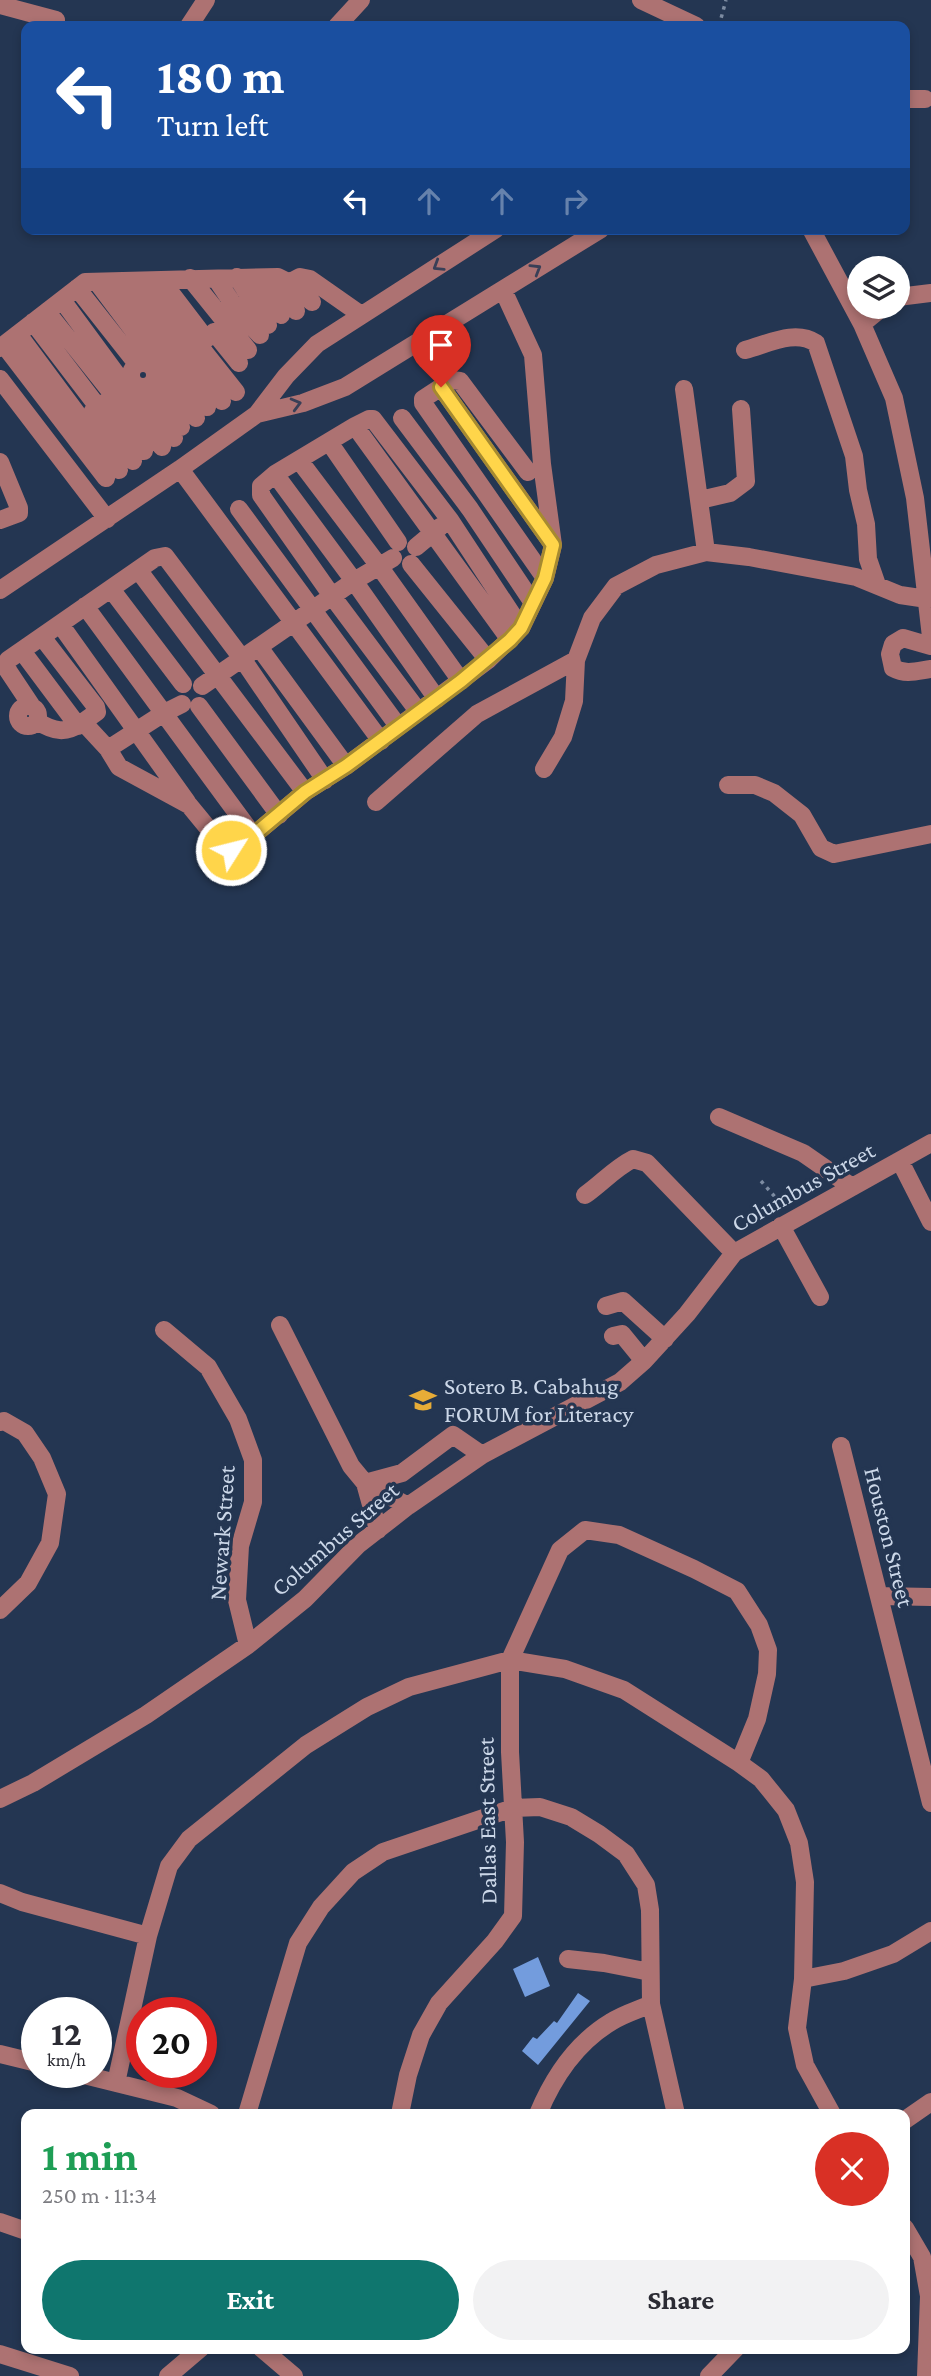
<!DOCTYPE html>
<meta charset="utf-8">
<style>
body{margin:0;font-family:"Crimson Pro",serif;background:#f2f2f3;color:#2b2b33;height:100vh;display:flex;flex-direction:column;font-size:26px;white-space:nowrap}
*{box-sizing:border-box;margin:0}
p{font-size:23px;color:#7c7c81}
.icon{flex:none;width:38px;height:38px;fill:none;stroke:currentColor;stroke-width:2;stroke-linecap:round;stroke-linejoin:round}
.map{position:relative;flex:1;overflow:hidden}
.details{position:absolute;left:21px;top:2109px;width:889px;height:245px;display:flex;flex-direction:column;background:#fff;border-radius:14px;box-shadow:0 4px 10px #0003}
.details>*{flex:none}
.banner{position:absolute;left:21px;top:21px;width:889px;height:214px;border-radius:14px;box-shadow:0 4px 10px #0003;background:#1a4fa0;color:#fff;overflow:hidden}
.tools{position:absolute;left:847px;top:256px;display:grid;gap:14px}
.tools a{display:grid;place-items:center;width:63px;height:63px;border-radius:50%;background:#fff;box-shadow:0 4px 10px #0003;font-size:35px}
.speed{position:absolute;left:21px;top:1997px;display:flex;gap:14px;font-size:35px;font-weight:700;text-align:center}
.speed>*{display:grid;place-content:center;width:91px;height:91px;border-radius:50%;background:#fff;box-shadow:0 4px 10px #0003;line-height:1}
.speed small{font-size:18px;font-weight:400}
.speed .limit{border:10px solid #d22;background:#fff;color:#111}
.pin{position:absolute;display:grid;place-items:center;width:60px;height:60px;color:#fff;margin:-72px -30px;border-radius:50% 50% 50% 0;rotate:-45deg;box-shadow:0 0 7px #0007}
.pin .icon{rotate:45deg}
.me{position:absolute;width:77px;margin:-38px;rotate:54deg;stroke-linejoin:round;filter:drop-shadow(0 0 5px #0008)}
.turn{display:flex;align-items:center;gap:24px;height:147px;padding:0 21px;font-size:32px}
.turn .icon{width:91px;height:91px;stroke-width:2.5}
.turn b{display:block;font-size:49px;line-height:60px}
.lanes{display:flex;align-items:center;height:66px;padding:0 21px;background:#0003;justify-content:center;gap:35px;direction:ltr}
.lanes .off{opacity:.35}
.round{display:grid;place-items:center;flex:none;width:74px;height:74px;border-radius:37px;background:#f2f2f3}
.head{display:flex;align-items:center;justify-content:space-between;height:119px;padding:0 21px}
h1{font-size:42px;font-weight:700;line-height:52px;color:#1e9e55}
.action{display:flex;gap:14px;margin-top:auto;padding:14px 21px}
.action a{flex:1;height:80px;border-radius:42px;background:#0f766e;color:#fff;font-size:28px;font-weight:700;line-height:80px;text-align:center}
.action a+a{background:#f2f2f3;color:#2b2b33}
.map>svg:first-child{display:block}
.building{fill:#739cdd}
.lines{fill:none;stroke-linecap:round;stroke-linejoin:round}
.path{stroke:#7d8ca2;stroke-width:3.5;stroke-dasharray:3.5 5;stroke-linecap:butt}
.minor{stroke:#ad7272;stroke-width:18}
.oneway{stroke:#393f57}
.route-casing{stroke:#a68a30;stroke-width:18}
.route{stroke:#ffd54a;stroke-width:12}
.labels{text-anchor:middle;stroke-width:7;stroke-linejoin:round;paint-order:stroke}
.street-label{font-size:24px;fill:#cbd7e8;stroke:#243652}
.poi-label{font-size:24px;fill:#cbd7e8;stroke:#243652;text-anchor:start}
</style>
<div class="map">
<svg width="931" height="2376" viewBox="0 0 931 2376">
<rect width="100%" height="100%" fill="#243652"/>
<path class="building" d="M 538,1957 L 550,1986 L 525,1997 L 513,1969 Z
M 578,1993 L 590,2001 L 538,2065 L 522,2051 L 533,2037 L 537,2039 L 554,2021 L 557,2023 Z"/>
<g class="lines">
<path class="path" d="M 719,26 L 726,0
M 761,1181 L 783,1206"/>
<path class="minor" d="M 641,0 L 696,26
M 0,5 L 56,20
M 189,26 L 206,0
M 337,26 L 361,0
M 905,99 L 925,99
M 496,229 L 317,344 L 286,376 L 257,414 L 303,403 L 345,387 L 601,229
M 811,229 L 862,324 L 894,398 L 915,498 L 931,637
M 237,277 L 268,325
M 190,278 L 248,350
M 216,279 L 240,314 L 260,335
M 161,280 L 206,339
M 140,281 L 191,348
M 97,282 L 161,367
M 119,282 L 176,357
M 262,287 L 281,315
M 77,288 L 137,364
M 277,290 L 296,311
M 898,297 L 931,293
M 62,300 L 126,387
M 47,312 L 114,396
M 33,322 L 98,407
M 862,324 L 884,306
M 214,332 L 239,363
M 18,334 L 119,470
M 198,344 L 236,392
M 4,345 L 106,478
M 0,348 L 85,282 L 278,277 L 290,283 L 312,302
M 745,350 C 768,344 795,329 816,343 L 854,456 L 858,490 L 866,524 L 868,559 L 877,585
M 184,352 L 222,401
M 171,360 L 207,407
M131 375a12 12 0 1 1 24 0a12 12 0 1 1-24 0Z
M 157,369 L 196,418
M 155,370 L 206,339 L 266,295 L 300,277 L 310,279 L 360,314
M 0,379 L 107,519
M 130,384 L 174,438
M 151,385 L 181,427
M 441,387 L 551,542
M 684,389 L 706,552
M 118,393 L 162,447
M 104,403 L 144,451
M 93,411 L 133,461
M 402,418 L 470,509 L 533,603
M 355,426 L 510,640
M 329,442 L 398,542
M 299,460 L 379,566 L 461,681
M 0,462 L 19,508 L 19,513 L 0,520
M 180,469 L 381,741
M 528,472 L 460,381 L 452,380 L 423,399 L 423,403 L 545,578
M 275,474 L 354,581 L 437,699
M 700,500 L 730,493 L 746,481 L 741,409
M 239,509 L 398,726
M 416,547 L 440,527
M 411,564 L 488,660
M 139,571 L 305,792
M 111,589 L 183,684
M 0,590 L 180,469 L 257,414
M 85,606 L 253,835
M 60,624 L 187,802
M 42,637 L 96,707 L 97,712 L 83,722 L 108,749 L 119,767 L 189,805 L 221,844 L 231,850 L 237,849 L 305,792 L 346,766 L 488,660 L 521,628 L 545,578 L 553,545 L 542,464 L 533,355 L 503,290
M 931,646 L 903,638 L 893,644 L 890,654 L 893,668 C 906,675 917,671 931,669
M 259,647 L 346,766
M 22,651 L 78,726
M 202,686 L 354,581 L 393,558
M 31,705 L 7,669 L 8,660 L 155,558 L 165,556 L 241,657 L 325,780
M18 716a10 10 0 1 1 20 0a10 10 0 1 1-20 0Z
M 199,706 L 279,815
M 418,711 L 332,596 L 261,495 L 261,486 L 275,474 L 355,426 L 369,419 L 373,419 L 450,520 L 521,628
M 37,721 C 54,732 66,734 83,722
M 108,749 L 164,713 L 182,704
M 544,769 L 563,737 L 574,701 L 576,660 L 592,618 L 616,586 L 656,565 L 706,552 L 749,557 L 856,577 L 900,595 L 927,599
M 728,785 L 755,785 L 774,793 L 802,815 L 821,848 L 834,854 L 931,834
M 376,802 L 477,714 L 576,660
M 719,1117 L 803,1153 L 852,1187
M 900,1161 L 931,1222
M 585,1195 C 602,1183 615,1168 633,1159 L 647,1163 L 734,1253
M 781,1226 L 820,1297
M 606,1306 L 623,1301 L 665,1339
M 280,1325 L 351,1466 L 365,1483 L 408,1506
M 164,1330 L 208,1367 L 238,1419 L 253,1460 L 253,1502 L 240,1546 L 237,1600 L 248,1645
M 613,1336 L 622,1334 L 644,1361
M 0,1422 L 4,1421 L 25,1433 L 42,1458 L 57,1494 L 50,1543 L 28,1583 L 0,1610
M 841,1446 L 931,1803
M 365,1483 L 402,1473 L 453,1435 L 482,1455
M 365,1483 L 378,1530
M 879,1596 L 931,1597
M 0,1799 L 33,1783 L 146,1715 L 248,1645 L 305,1599 L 358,1545 L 408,1506 L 482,1455 L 620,1382 L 644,1361 L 687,1314 L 734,1253 L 931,1143
M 0,1893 L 22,1902 L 148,1936
M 568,1959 L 604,1963 L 650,1972
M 803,1979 L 844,1971 L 893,1954 L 931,1931
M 0,2054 L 37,2063
M 72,2072 L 177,2098 L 211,2114
M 116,2083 L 148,1936 L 169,1866 L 189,1839 L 306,1745 L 367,1707 L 409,1687 L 510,1660 L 565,1669 L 624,1690 L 739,1763 L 761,1779 L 786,1810 L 799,1843 L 805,1882 L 803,1979 L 797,2028 L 805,2065 L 832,2114
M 247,2114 L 298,1943 L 321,1907 L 353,1872 L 383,1852 L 513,1808 L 540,1807 L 571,1817 L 599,1834 L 626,1854 L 646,1885 L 650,1910 L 651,2004 L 676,2114
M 400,2114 L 408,2075 L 421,2035 L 439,2003 L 495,1941 L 513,1916 L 515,1842 L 510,1752 L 510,1660 L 560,1550 L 585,1530 L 619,1535 L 694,1569 L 737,1591 L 759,1625 L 768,1650 L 767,1674 L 757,1719 L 739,1763
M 538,2114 C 553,2078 576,2043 611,2022 C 623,2014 638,2010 651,2004
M 905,2120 L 931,2102
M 0,2222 L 26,2231
M 905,2228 L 922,2257 L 929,2296 L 926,2376
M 261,2348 L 294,2376
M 0,2354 L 70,2376
M 168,2376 L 201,2348
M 709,2376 L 736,2348"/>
</g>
<defs><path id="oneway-chevron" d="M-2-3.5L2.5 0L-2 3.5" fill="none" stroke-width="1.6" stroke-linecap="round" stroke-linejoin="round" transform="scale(1.75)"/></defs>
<g class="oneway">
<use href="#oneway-chevron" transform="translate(438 266) rotate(148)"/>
<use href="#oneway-chevron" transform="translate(536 269) rotate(-31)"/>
<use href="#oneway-chevron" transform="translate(296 404) rotate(-15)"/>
</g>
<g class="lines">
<g class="route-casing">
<path id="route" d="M 231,850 L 237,849 L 305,792 L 346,766 L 461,681 L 510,640 L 521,628 L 545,578 L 553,545 L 441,387"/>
</g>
<use href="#route" class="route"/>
</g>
<defs>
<g id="school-bare" transform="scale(2.1)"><path d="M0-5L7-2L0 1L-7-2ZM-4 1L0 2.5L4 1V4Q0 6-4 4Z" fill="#e7ac37" stroke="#243652" stroke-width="2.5" paint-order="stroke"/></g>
</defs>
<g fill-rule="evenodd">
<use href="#school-bare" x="423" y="1400"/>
</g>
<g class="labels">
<g class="street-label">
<text transform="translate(803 1187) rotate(-29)" y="8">Columbus Street</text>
<text transform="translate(222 1533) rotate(-86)" y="8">Newark Street</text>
<text transform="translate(889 1537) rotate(76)" y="8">Houston Street</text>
<text transform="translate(335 1539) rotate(-41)" y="8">Columbus Street</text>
<text transform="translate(487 1821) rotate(-91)" y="8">Dallas East Street</text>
</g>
<g class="poi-label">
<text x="444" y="1394">Sotero B. Cabahug<tspan x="444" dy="28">FORUM for Literacy</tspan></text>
</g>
</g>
</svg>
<div class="tools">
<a><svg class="icon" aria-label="layers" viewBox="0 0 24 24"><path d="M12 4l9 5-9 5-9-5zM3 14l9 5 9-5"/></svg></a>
</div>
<div class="speed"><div>12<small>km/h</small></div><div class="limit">20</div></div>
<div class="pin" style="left:441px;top:387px;background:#d93025"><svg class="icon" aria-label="arrive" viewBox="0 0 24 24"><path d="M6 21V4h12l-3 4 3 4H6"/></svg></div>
<svg class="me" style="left:231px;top:850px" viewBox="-20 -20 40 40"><circle r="17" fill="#ffd54a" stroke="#fff" stroke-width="3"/><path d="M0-11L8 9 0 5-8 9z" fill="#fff"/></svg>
<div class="banner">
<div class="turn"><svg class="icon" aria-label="left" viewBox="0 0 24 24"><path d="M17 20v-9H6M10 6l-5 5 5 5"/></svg><div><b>180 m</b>Turn left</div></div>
<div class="lanes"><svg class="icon" aria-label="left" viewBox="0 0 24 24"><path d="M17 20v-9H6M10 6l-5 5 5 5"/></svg><svg class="icon off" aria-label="ahead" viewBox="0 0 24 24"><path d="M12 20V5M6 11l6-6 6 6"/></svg><svg class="icon off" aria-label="ahead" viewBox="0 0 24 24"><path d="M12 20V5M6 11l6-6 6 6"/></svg><svg class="icon off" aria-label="right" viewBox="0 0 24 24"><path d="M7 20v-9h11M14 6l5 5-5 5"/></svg></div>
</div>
<section class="details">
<div class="head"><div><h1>1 min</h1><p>250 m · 11:34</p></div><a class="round" style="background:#d93025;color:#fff"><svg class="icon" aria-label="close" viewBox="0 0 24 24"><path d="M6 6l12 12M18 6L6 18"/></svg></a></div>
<div class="action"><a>Exit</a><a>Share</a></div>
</section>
</div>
